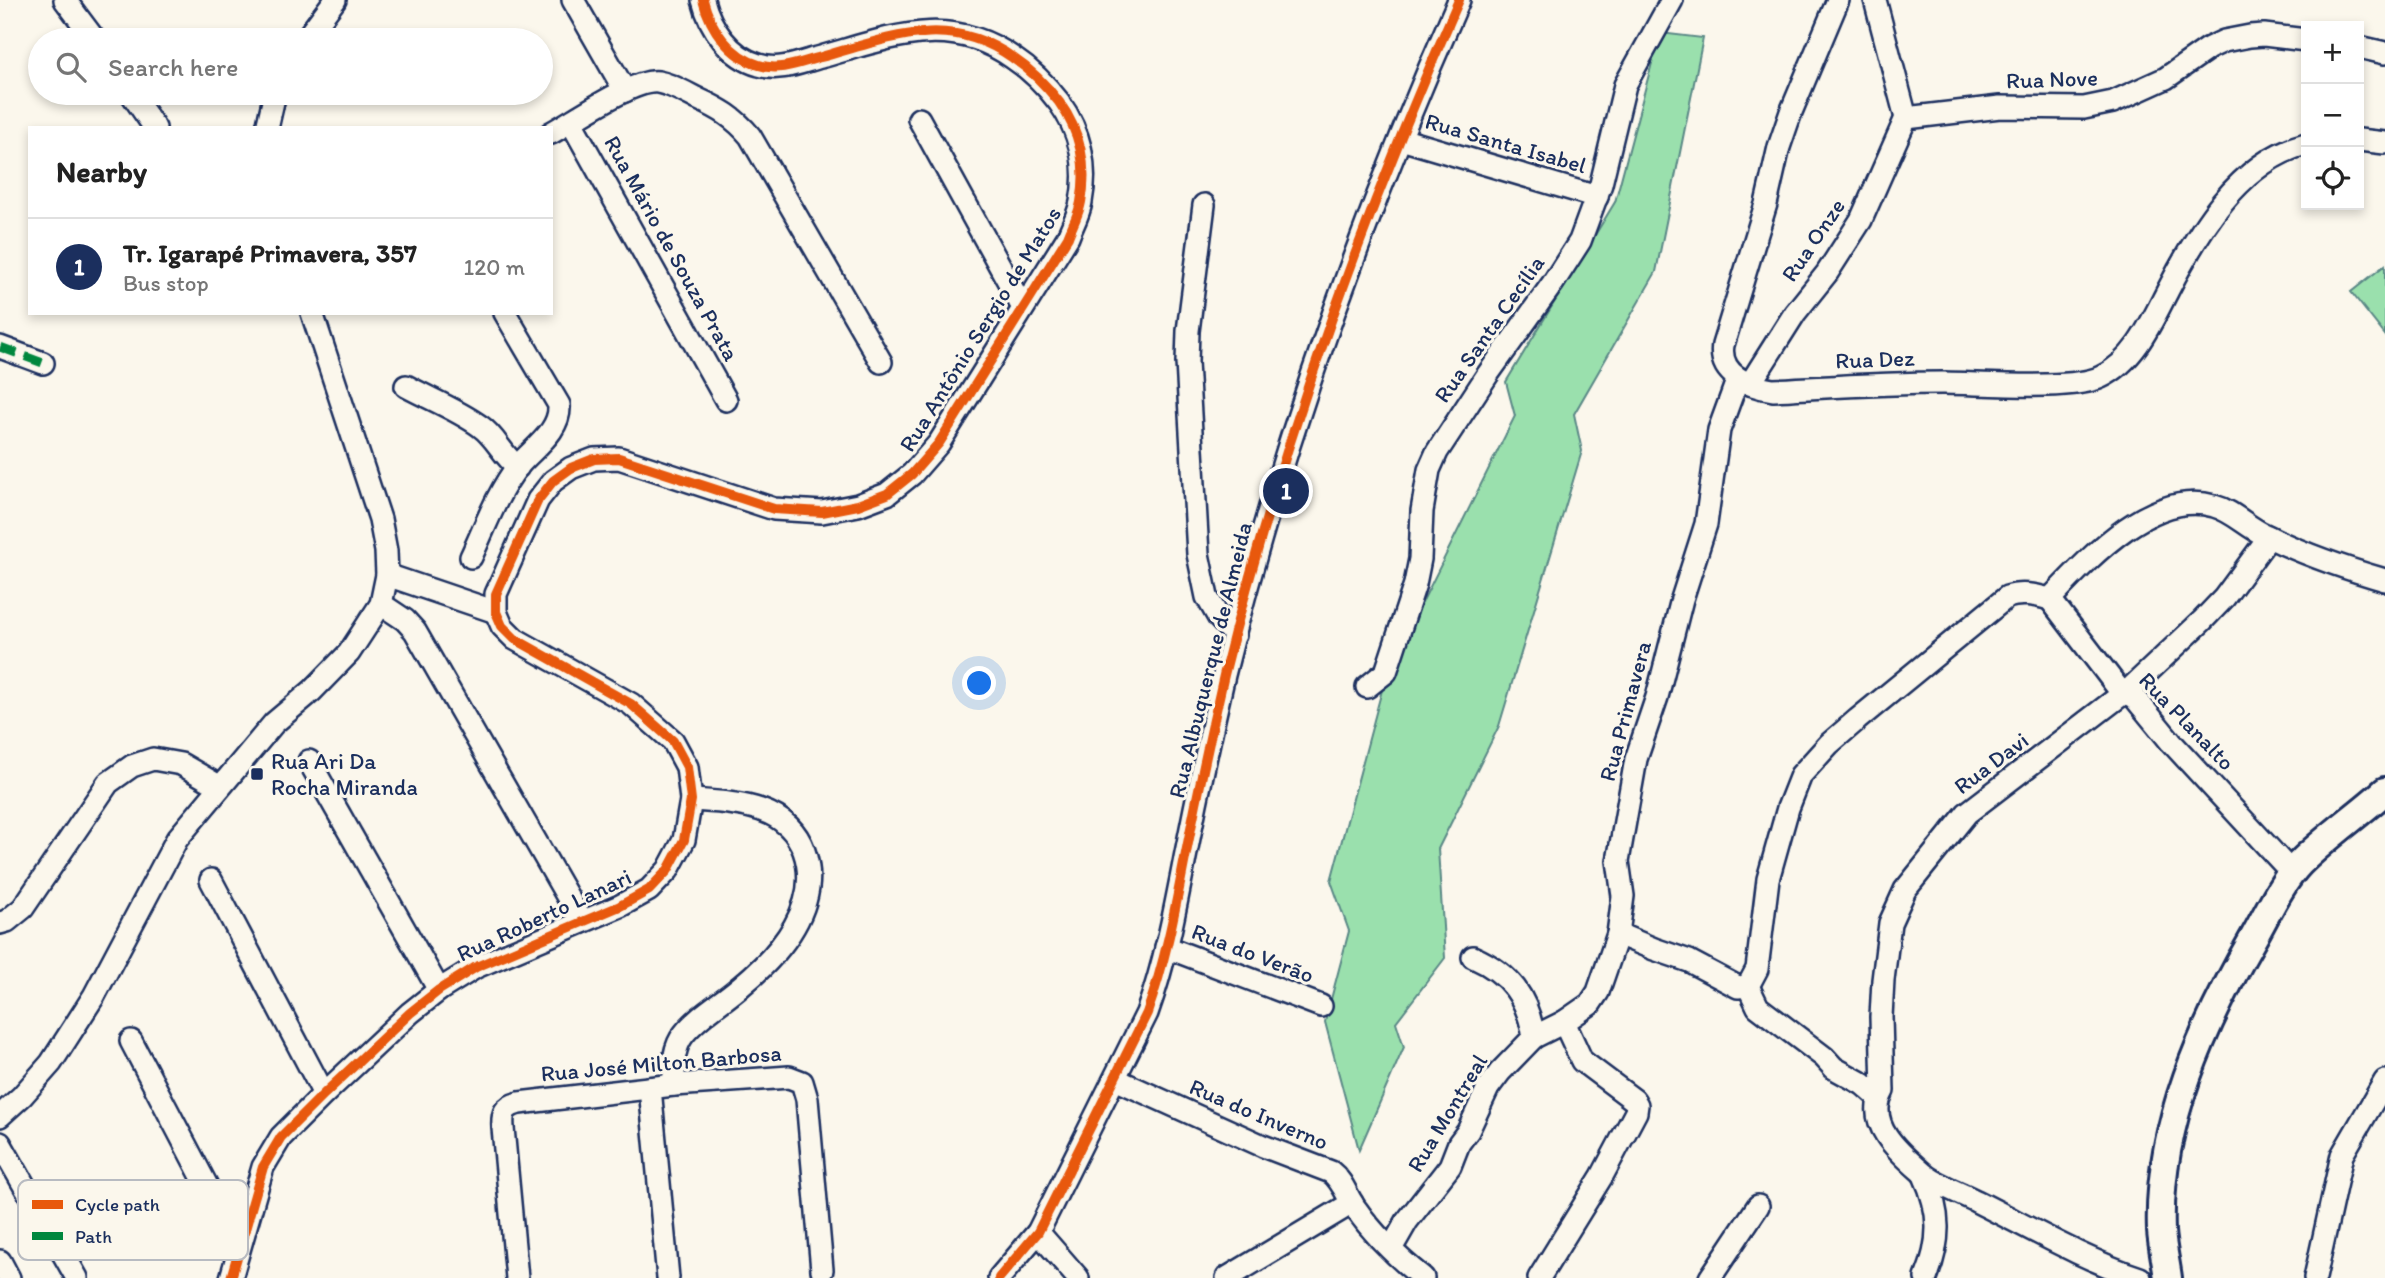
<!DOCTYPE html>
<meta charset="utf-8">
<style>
:root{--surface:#fff;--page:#f2f2f2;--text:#222;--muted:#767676;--line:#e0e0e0;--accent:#1b2f5e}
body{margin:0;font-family:Itim,sans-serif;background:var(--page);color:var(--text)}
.controls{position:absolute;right:21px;top:21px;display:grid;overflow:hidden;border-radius:0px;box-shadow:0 4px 10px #0003}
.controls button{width:63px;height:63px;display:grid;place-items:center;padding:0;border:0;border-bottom:2px solid var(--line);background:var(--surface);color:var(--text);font:35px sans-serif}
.you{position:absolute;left:980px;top:684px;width:24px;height:24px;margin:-18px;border:5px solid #fff;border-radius:50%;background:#1a73e8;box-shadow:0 0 0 10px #1a73e833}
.badge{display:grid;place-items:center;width:46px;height:46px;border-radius:50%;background:var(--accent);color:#fff;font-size:23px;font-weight:700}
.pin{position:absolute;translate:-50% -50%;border:4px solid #fff;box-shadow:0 2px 7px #0006}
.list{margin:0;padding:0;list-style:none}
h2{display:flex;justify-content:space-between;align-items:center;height:91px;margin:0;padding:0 28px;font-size:30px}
h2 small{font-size:23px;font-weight:400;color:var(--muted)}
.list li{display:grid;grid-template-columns:46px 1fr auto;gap:21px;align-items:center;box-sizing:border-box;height:98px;padding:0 28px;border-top:2px solid var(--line)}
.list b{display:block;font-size:26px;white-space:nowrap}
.list p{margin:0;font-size:23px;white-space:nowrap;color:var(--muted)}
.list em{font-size:23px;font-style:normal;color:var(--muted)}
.icon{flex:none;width:38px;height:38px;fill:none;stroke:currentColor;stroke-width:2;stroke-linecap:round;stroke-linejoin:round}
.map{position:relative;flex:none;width:2385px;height:1278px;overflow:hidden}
.search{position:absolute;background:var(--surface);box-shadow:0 4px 10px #0003;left:28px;top:28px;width:525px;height:77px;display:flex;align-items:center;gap:18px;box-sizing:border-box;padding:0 24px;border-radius:38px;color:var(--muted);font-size:26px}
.panel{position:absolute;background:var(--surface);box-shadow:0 4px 10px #0003;left:28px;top:126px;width:525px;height:189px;border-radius:0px}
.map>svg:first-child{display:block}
.green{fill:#9ae0ad;stroke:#5a8886;stroke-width:2}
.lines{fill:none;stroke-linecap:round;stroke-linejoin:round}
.minor-casing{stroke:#1b2f5e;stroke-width:26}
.tertiary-casing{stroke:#1b2f5e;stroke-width:32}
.minor{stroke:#fbf7ec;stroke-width:21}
.tertiary{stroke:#fbf7ec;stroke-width:26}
.quiet{stroke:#00873e;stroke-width:9;stroke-dasharray:18 9;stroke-linecap:butt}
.cycleway-casing{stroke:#fbf7ec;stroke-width:15}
.cycleway{stroke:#e8590c;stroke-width:10}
.poi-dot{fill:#1b2f5e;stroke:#fbf7ec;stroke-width:2.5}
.labels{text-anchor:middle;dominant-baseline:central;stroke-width:6;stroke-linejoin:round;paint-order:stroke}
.street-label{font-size:23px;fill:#1b2f5e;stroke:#fbf7ec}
.poi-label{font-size:23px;fill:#1b2f5e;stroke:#fbf7ec;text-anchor:start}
.key{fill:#fbf7ec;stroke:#b8bbc1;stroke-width:2}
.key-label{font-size:19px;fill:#1b2f5e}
</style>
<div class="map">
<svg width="2385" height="1278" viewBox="0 0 2385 1278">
<rect width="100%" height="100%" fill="#fbf7ec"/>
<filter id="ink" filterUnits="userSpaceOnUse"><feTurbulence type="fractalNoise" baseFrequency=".0143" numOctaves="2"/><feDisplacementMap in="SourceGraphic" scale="14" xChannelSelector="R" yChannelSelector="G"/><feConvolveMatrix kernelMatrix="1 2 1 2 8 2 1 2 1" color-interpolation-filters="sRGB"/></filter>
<g filter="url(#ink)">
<!-- green -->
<g class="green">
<polygon points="1660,33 1703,38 1656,272 1574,414 1582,451 1499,726 1438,849 1445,958 1396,1022 1404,1047 1359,1150 1325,1022 1349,931 1331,881 1386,675 1515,416 1506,382 1615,202"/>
<polygon points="2385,265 2385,335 2351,292"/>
</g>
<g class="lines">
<defs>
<g id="minor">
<polyline points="65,0 95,40"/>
<polyline points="573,0 625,91"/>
<path d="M1838,0l-47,112 -12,35 -13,57 -43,141c-5,30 26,41 50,45 57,-3 113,-7 170,-7 37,0 128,8 158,-6 34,-16 51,-56 67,-87 29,-57 71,-129 138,-146"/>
<polyline points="1875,0 1906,118 2000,107 2084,108 2113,102 2166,78 2209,48 2224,41 2250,36 2264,35 2306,40"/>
<polyline points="305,40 335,0"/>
<polyline points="2359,47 2385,53"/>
<polyline points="131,93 155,128"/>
<polyline points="919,119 1023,308"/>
<polyline points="571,122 726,400"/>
<polyline points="267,128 275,93"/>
<path d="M551,133c24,-13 82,-54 107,-51 13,2 28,11 40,17 22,10 37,19 52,37l131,226"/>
<polyline points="1401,139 1597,197"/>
<polyline points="2359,140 2385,143"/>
<polyline points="1204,205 1188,331 1187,362 1198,554 1207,597 1219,618 1235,635"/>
<polyline points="0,347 43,363"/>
<polyline points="1750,384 1795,313 1827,273 1861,220 1906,118"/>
<path d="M406,386c24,13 52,24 74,40 16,11 22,29 38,41"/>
<path d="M471,557c14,-30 26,-64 47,-91 15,-18 43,-35 41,-61l-54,-92"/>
<polyline points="387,575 496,612"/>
<path d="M2050,599c38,-40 103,-111 164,-93 19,5 33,21 51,29 38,19 79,33 120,45"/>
<polyline points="2050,599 2118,688 2135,698 2171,742 2292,873"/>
<polyline points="381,604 405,620 415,631 582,922"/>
<polyline points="1367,687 1386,672 1415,584 1420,559 1422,511 1429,470 1437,452 1488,374 1553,283 1580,241 1601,184 1625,85 1672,0"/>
<polyline points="309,761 439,990"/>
<polyline points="211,880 324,1094"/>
<polyline points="0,923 7,921 23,908 108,783 132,766 153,759 181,764 219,786"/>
<polyline points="1618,934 1654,949 1689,961 1738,987 1748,986 1758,1007 1824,1057 1834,1068 1863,1084 1879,1098"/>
<polyline points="1166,947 1321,1006"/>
<path d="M1473,957c38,17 54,40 61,80"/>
<path d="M1748,986l9,-17 11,-90 20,-71 13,-33 28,-31 29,-25 149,-122c14,-5 28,-2 43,2"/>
<polyline points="131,1041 239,1247"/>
<path d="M1115,1079l148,67 68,26c12,9 16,25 25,37 18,26 42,49 67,69"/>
<path d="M674,1085c0,-18 -2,-36 10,-51 15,-19 39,-32 57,-48 39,-32 82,-82 63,-135 -17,-48 -71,-48 -113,-51"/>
<polyline points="650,1088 668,1278"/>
<polyline points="0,1116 22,1096 51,1063 94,996 177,839 274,723 312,691 349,653 381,604 387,575 386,551 380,519 312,313"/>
<polyline points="0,1143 77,1278"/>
<path d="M1924,1175c17,37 17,66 2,103"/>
<polyline points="1038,1232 1078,1278"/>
<polyline points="1391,1249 1407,1221 1450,1166 1459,1143 1468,1131 1488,1088 1500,1072 1534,1037 1564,1022"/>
<polyline points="0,1261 9,1278"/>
<path d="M231,1278l32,-111 18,-30 43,-43 86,-81 29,-23 37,-23 144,-61 29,-16 19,-20 16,-30 7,-40 -4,-33 -14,-26 -42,-37 -116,-65 -13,-13 -6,-14v-18l42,-94 15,-19 18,-13 23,-9 25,-1 155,51 48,3 36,-7 29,-11 25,-20 27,-31 129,-206c4,-11 11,-23 13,-35 7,-36 -1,-71 -22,-100 -13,-17 -28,-32 -46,-44 -64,-46 -124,-20 -192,-1 -20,5 -41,15 -62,8 -29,-8 -49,-37 -56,-65"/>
<path d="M517,1278l-14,-150c-1,-15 1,-21 16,-25l155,-18 115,-8 13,5 5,17 15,171"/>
<path d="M999,1278l39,-46 109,-219c18,-50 28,-103 38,-155 12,-61 25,-122 39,-183 57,-231 139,-458 235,-675"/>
<polyline points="1227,1278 1352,1203"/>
<polyline points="1539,1278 1602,1176 1636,1112 1637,1105 1634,1100 1582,1061 1564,1022 1590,1004 1598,992 1618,934 1623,896 1618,861 1636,759 1657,697 1682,599 1706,524 1719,430 1738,378"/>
<polyline points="1710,1278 1758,1206"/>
<path d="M2140,1278c-57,-19 -110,-50 -164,-77 -15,-8 -41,-17 -52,-27 -23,-20 -60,-50 -41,-83l-2,-74 2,-37 7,-57 15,-33 62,-77 166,-127 69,-65 22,-23 45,-61"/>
<polyline points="2315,1278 2342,1155 2385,1081"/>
</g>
<path id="tertiary" d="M2168,1278c-2,-16 -6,-32 -7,-47 -4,-106 42,-206 94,-296 13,-23 26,-52 45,-72 26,-26 57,-47 85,-72"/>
</defs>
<!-- minor casing -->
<use href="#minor" class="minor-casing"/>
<!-- tertiary casing -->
<use href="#tertiary" class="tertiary-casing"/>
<!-- minor -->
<use href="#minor" class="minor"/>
<!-- tertiary -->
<use href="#tertiary" class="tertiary"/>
<!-- quiet -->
<polyline class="quiet" points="0,347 43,363"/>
<defs>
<g id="cycleway">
<path d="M231,1278l32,-111 18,-30 43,-43 86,-81 29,-23 37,-23 144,-61 29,-16 19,-20 16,-30 7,-40 -4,-33 -14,-26 -42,-37 -116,-65 -13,-13 -6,-14v-18l42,-94 15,-19 18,-13 23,-9 25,-1 155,51 48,3 36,-7 29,-11 25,-20 27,-31 129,-206c4,-11 11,-23 13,-35 7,-36 -1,-71 -22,-100 -13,-17 -28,-32 -46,-44 -64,-46 -124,-20 -192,-1 -20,5 -41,15 -62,8 -29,-8 -49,-37 -56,-65"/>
<path d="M999,1278l39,-46 109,-219c18,-50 28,-103 38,-155 12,-61 25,-122 39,-183 57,-231 139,-458 235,-675"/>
</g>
</defs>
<!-- cycleway casing -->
<use href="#cycleway" class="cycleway-casing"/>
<!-- cycleway -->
<use href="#cycleway" class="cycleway"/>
</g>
</g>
<!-- markers -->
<rect class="poi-dot" x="250" y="767" width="14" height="14" rx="3.5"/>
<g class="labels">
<!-- street labels -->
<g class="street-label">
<text transform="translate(2052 79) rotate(-2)">Rua Nove</text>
<text transform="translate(1506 143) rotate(16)">Rua Santa Isabel</text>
<text transform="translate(1813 240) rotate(-56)">Rua Onze</text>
<text transform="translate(672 248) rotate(61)">Rua Mário de Souza Prata</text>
<text transform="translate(980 329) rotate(-58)">Rua Antônio Sergio de Matos</text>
<text transform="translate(1489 329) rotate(-55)">Rua Santa Cecília</text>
<text transform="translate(1875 359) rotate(-2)">Rua Dez</text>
<text transform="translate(1210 660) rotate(-76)">Rua Albuquerque de Almeida</text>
<text transform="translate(1625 711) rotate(-75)">Rua Primavera</text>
<text transform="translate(2187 721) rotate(46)">Rua Planalto</text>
<text transform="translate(1991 763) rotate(-37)">Rua Davi</text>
<text transform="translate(544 915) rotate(-25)">Rua Roberto Lanari</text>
<text transform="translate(1253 953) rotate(21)">Rua do Verão</text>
<text transform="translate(661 1063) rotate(-5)">Rua José Milton Barbosa</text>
<text transform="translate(1447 1113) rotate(-59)">Rua Montreal</text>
<text transform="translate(1259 1114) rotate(23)">Rua do Inverno</text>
</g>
<!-- poi labels -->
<g class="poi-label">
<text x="271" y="761">Rua Ari Da<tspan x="271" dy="26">Rocha Miranda</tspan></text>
</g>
</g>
<!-- legend -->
<rect x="18" y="1180" width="230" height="80" rx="10" class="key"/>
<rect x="32" y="1200" width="31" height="9" fill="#e8590c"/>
<rect x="32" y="1232" width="31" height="8" fill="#00873e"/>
<g class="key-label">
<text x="75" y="1211">Cycle path</text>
<text x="75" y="1243">Path</text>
</g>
</svg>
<div class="controls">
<button>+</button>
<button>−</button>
<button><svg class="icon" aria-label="locate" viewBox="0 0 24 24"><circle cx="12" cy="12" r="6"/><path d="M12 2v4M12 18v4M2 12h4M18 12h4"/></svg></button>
</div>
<div class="you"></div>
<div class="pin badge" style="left:1286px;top:491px">1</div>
<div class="search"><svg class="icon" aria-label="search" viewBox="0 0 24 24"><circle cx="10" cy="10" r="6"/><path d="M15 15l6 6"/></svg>Search here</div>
<section class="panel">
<h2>Nearby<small></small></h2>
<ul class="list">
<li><span class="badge">1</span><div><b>Tr. Igarapé Primavera, 357</b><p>Bus stop</p></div><em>120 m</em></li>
</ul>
</section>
</div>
